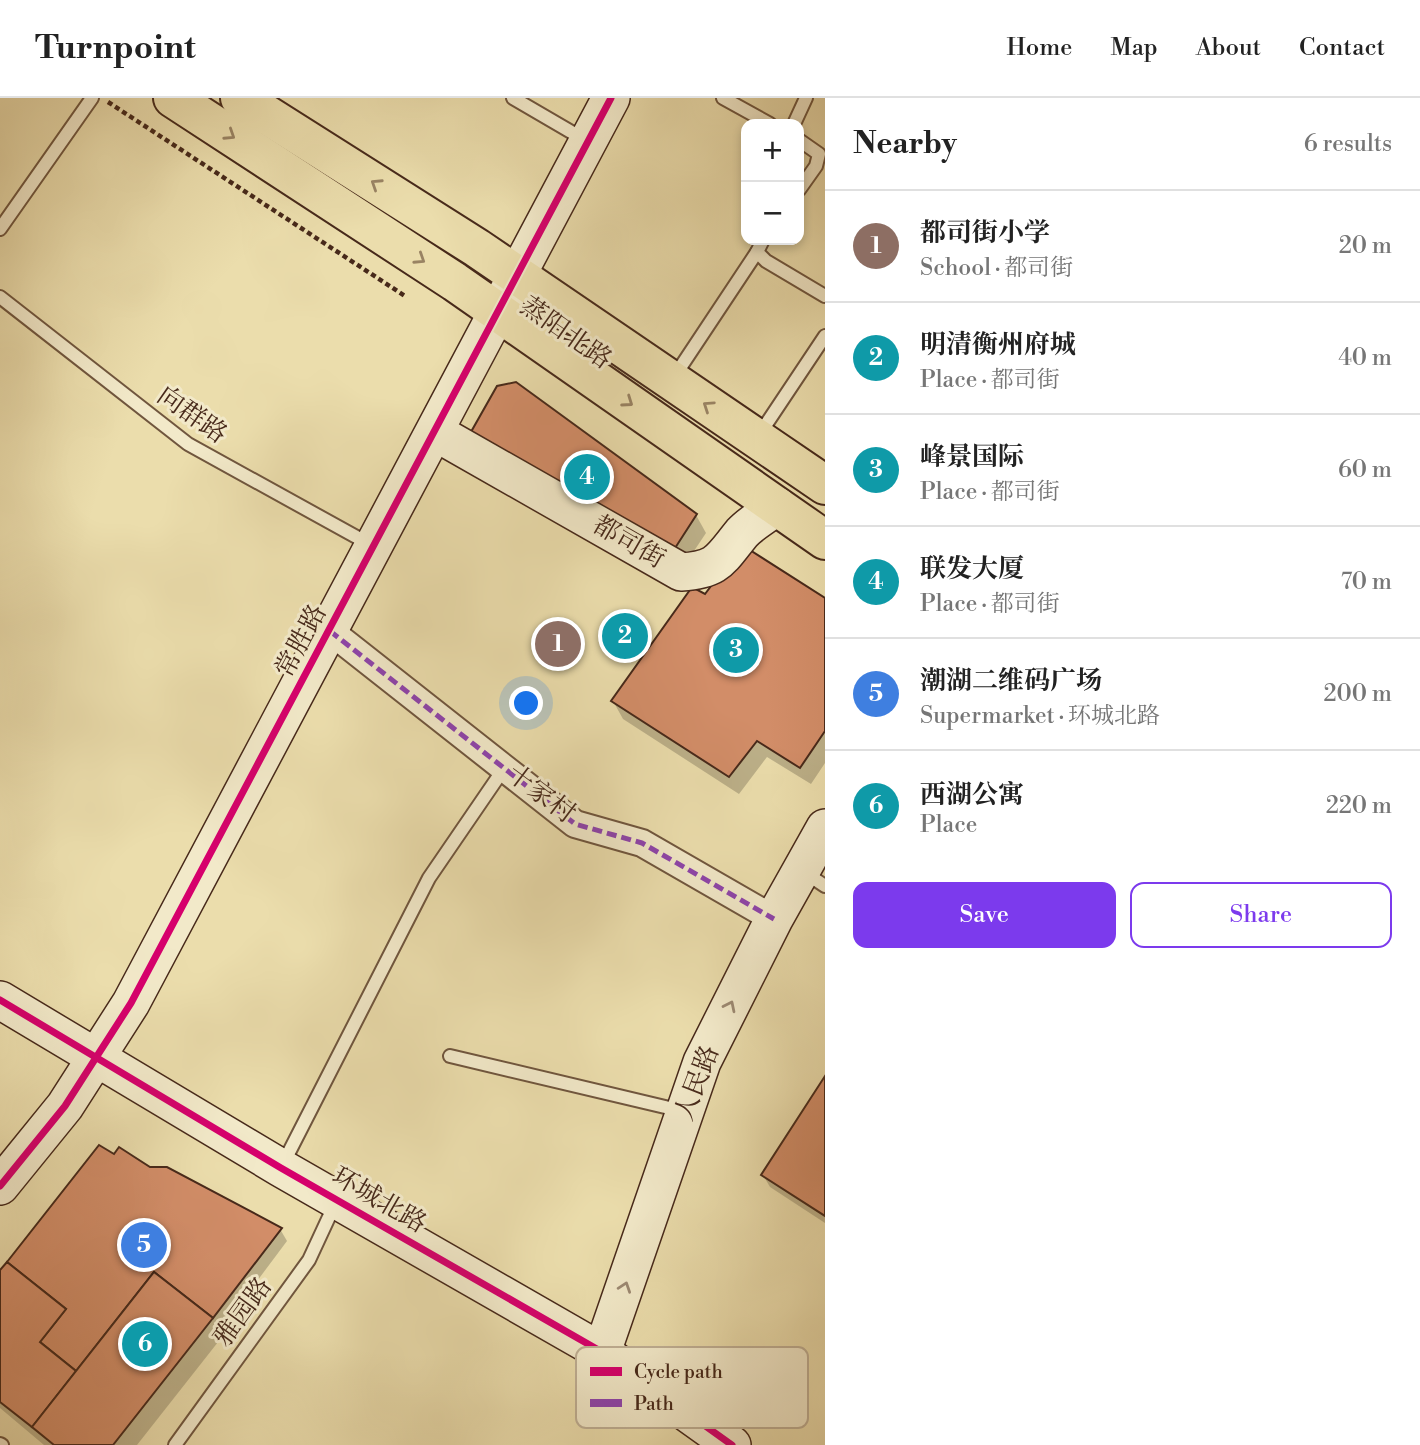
<!DOCTYPE html>
<meta charset="utf-8">
<style>
:root{--surface:#fff;--page:#f2f2f2;--text:#222;--muted:#767676;--line:#e0e0e0;--accent:#7c3aed}
body{margin:0;font-family:"Libre Bodoni","Noto Serif SC",serif;background:var(--page);color:var(--text)}
.controls{position:absolute;right:21px;top:21px;display:grid;overflow:hidden;border-radius:14px;box-shadow:0 4px 10px #0003}
.controls button{width:63px;height:63px;display:grid;place-items:center;padding:0;border:0;border-bottom:2px solid var(--line);background:var(--surface);color:var(--text);font:35px sans-serif}
.you{position:absolute;left:527px;top:606px;width:24px;height:24px;margin:-18px;border:5px solid #fff;border-radius:50%;background:#1a73e8;box-shadow:0 0 0 10px #1a73e833}
.badge{display:grid;place-items:center;width:46px;height:46px;border-radius:50%;background:var(--accent);color:#fff;font-size:23px;font-weight:700}
.pin{position:absolute;translate:-50% -50%;border:4px solid #fff;box-shadow:0 2px 7px #0006}
.list{margin:0;padding:0;list-style:none}
h2{display:flex;justify-content:space-between;align-items:center;height:91px;margin:0;padding:0 28px;font-size:30px}
h2 small{font-size:23px;font-weight:400;color:var(--muted)}
.list li{display:grid;grid-template-columns:46px 1fr auto;gap:21px;align-items:center;box-sizing:border-box;height:112px;padding:0 28px;border-top:2px solid var(--line)}
.list b{display:block;font-size:26px;white-space:nowrap}
.list p{margin:0;font-size:23px;white-space:nowrap;color:var(--muted)}
.list em{font-size:23px;font-style:normal;color:var(--muted)}
.actions{display:flex;gap:14px;padding:21px 28px}
.actions a{flex:1;padding:16px 0;border:2px solid var(--accent);border-radius:14px;text-align:center;font-size:24px;color:var(--accent)}
.actions .main{background:var(--accent);color:#fff}
.map{position:relative;flex:none;width:825px;height:1347px;overflow:hidden}
header{display:flex;align-items:center;gap:42px;box-sizing:border-box;height:98px;padding:0 35px;background:var(--surface);border-bottom:2px solid var(--line)}
header strong{font-size:33px}
nav{display:flex;gap:38px;margin-inline-start:auto;font-size:24px}
main{display:flex}
aside{flex:1;background:var(--surface)}
.map>svg:first-child{display:block}
.shadow{fill:#0003}
.building{fill:#d28d68;stroke:#47291a;stroke-width:2}
.lines{fill:none;stroke-linecap:round;stroke-linejoin:round}
.lane-casing{stroke:#70563e;stroke-width:16}
.street-casing{stroke:#70563e;stroke-width:30}
.secondary-casing{stroke:#47291a;stroke-width:40}
.primary-casing{stroke:#47291a;stroke-width:42}
.path{stroke:#47291a;stroke-width:4.5;stroke-dasharray:5 3.5;stroke-linecap:butt}
.lane{stroke:#f2e9c9;stroke-width:12}
.street{stroke:#f2e9c9;stroke-width:26}
.secondary{stroke:#f2e9c9;stroke-width:37}
.primary{stroke:#ebddac;stroke-width:38}
.quiet{stroke:#8e44ad;stroke-width:5;stroke-dasharray:10 5;stroke-linecap:butt}
.cycleway-casing{stroke:#f2e9c9;stroke-width:11}
.cycleway{stroke:#d6006c;stroke-width:7}
.oneway{stroke:#998363}
.oneway2{stroke:#9c8972}
.labels{text-anchor:middle;dominant-baseline:central;stroke-width:6;stroke-linejoin:round;paint-order:stroke}
.street-label{font-size:26px;fill:#47291a;stroke:#f2e9c9}
.key{fill:#f2e9c9;stroke:#bfaf94;stroke-width:2}
.key-label{font-size:19px;fill:#47291a}
</style>
<header>
<strong>Turnpoint</strong>
<nav><a>Home</a><a>Map</a><a>About</a><a>Contact</a></nav>
</header>
<main>
<div class="map">
<svg width="825" height="1347" viewBox="0 0 825 1347">
<rect width="100%" height="100%" fill="#ebddac"/>
<filter id="stains"><feTurbulence type="fractalNoise" baseFrequency=".00286" numOctaves="4"/><feColorMatrix values="0 0 0 0 .2 0 0 0 0 .09 0 0 0 0 .02 0 0 0 .5 -.17"/></filter>
<radialGradient id="worn" r=".72"><stop offset=".6" stop-color="#630" stop-opacity="0"/><stop offset="1" stop-color="#630" stop-opacity=".3"/></radialGradient>
<!-- shadow -->
<g class="shadow">
<polygon points="469,341 696,417 706,435 678,477"/>
<polygon points="706,498 825,502 825,665 811,686 767,659 739,696 623,621 613,603"/>
<polygon points="825,981 825,1125 770,1089 763,1077"/>
<polygon points="115,1058 280,1131 287,1143 219,1234 222,1239 137,1347 44,1347 0,1310 0,1175"/>
</g>
<!-- building -->
<g class="building">
<polygon points="516,284 697,416 668,461 467,341 497,288"/>
<polygon points="742,447 825,500 825,633 800,670 757,643 729,679 611,603 692,489 705,496"/>
<polygon points="825,978 825,1118 761,1077"/>
<polygon points="99,1047 114,1056 119,1049 150,1069 167,1069 282,1130 213,1220 154,1174 76,1273 40,1244 66,1211 7,1164"/>
<polygon points="7,1164 66,1211 40,1244 76,1273 32,1329 0,1304 0,1172"/>
<polygon points="154,1174 213,1220 113,1347 54,1347 32,1329"/>
</g>
<g class="lines">
<defs>
<g id="lane">
<polyline points="513,0 585,42"/>
<polyline points="723,0 770,26"/>
<polyline points="794,26 806,0"/>
<polyline points="799,42 819,56 816,68 799,92"/>
<polyline points="0,131 92,0"/>
<polyline points="763,142 757,154 766,163 825,198"/>
<polyline points="0,199 188,346 371,447"/>
<polyline points="674,279 757,154"/>
<polyline points="759,337 825,238"/>
<polyline points="804,774 825,788"/>
<polyline points="450,958 682,1013"/>
<polyline points="283,1066 429,780 505,669"/>
<polyline points="0,1346 2,1347"/>
<polyline points="175,1347 309,1162 335,1106"/>
</g>
<polyline id="street" points="330,533 575,726 642,745 774,821"/>
<g id="secondary">
<path d="M435,334l246,140c37,-2 39,-12 61,-39 9,-10 24,-18 35,-27"/>
<polyline points="0,902 281,1070 602,1254 732,1347"/>
<polyline points="0,1088 65,1008 131,905 611,0"/>
<polyline points="602,1254 702,964 774,821 825,730"/>
</g>
<g id="primary">
<polyline points="173,0 455,184 825,442"/>
<polyline points="240,0 477,150 825,387"/>
</g>
</defs>
<!-- lane casing -->
<use href="#lane" class="lane-casing"/>
<!-- street casing -->
<use href="#street" class="street-casing"/>
<!-- secondary casing -->
<use href="#secondary" class="secondary-casing"/>
<!-- primary casing -->
<use href="#primary" class="primary-casing"/>
<!-- path -->
<polyline class="path" points="108,4 405,198"/>
<!-- lane -->
<use href="#lane" class="lane"/>
<!-- street -->
<use href="#street" class="street"/>
<!-- secondary -->
<use href="#secondary" class="secondary"/>
<!-- primary -->
<use href="#primary" class="primary"/>
<!-- quiet -->
<polyline class="quiet" points="330,533 575,726 642,745 774,821"/>
<defs>
<g id="cycleway">
<polyline points="0,902 281,1070 602,1254 732,1347"/>
<polyline points="0,1088 65,1008 131,905 611,0"/>
</g>
</defs>
<!-- cycleway casing -->
<use href="#cycleway" class="cycleway-casing"/>
<!-- cycleway -->
<use href="#cycleway" class="cycleway"/>
</g>
<!-- one-way arrows -->
<defs><path id="oneway-chevron" d="M-2-3.5L2.5 0L-2 3.5" fill="none" stroke-width="1.6" stroke-linecap="round" stroke-linejoin="round" transform="scale(1.75)"/></defs>
<g class="oneway">
<use href="#oneway-chevron" transform="translate(230 37) rotate(33)"/>
<use href="#oneway-chevron" transform="translate(376 86) rotate(-147)"/>
<use href="#oneway-chevron" transform="translate(420 161) rotate(33)"/>
<use href="#oneway-chevron" transform="translate(628 304) rotate(35)"/>
<use href="#oneway-chevron" transform="translate(708 308) rotate(-146)"/>
</g>
<g class="oneway2">
<use href="#oneway-chevron" transform="translate(730 908) rotate(-64)"/>
<use href="#oneway-chevron" transform="translate(625 1189) rotate(-71)"/>
</g>
<g class="labels">
<!-- street labels -->
<g class="street-label">
<text transform="translate(566 235) rotate(35)">蒸阳北路</text>
<text transform="translate(192 317) rotate(35)">向群路</text>
<text transform="translate(629 444) rotate(30)">都司街</text>
<text transform="translate(301 543) rotate(-62)">常胜路</text>
<text transform="translate(541 696) rotate(37)">十家村</text>
<text transform="translate(697 985) rotate(-69)">人民路</text>
<text transform="translate(379 1102) rotate(30)">环城北路</text>
<text transform="translate(243 1214) rotate(-54)">雅园路</text>
</g>
</g>
<!-- legend -->
<rect x="576" y="1249" width="232" height="81" rx="10" class="key"/>
<rect x="590" y="1269" width="32" height="9" fill="#d6006c"/>
<rect x="590" y="1301" width="32" height="8" fill="#8e44ad"/>
<g class="key-label">
<text x="634" y="1280">Cycle path</text>
<text x="634" y="1312">Path</text>
</g>
<rect width="100%" height="100%" filter="url(#stains)"/>
<rect width="100%" height="100%" fill="url(#worn)"/>
</svg>
<div class="controls">
<button>+</button>
<button>−</button>
</div>
<div class="you"></div>
<div class="pin badge" style="left:558px;top:546px;background:#8d6e63">1</div>
<div class="pin badge" style="left:625px;top:538px;background:#0f9aa8">2</div>
<div class="pin badge" style="left:736px;top:552px;background:#0f9aa8">3</div>
<div class="pin badge" style="left:587px;top:379px;background:#0f9aa8">4</div>
<div class="pin badge" style="left:144px;top:1147px;background:#3f7fe0">5</div>
<div class="pin badge" style="left:145px;top:1246px;background:#0f9aa8">6</div>
</div>
<aside>
<h2>Nearby<small>6 results</small></h2>
<ul class="list">
<li><span class="badge" style="background:#8d6e63">1</span><div><b>都司街小学</b><p>School · 都司街</p></div><em>20 m</em></li>
<li><span class="badge" style="background:#0f9aa8">2</span><div><b>明清衡州府城</b><p>Place · 都司街</p></div><em>40 m</em></li>
<li><span class="badge" style="background:#0f9aa8">3</span><div><b>峰景国际</b><p>Place · 都司街</p></div><em>60 m</em></li>
<li><span class="badge" style="background:#0f9aa8">4</span><div><b>联发大厦</b><p>Place · 都司街</p></div><em>70 m</em></li>
<li><span class="badge" style="background:#3f7fe0">5</span><div><b>潮湖二维码广场</b><p>Supermarket · 环城北路</p></div><em>200 m</em></li>
<li><span class="badge" style="background:#0f9aa8">6</span><div><b>西湖公寓</b><p>Place</p></div><em>220 m</em></li>
</ul>
<div class="actions"><a class="main">Save</a><a>Share</a></div>
</aside>
</main>
